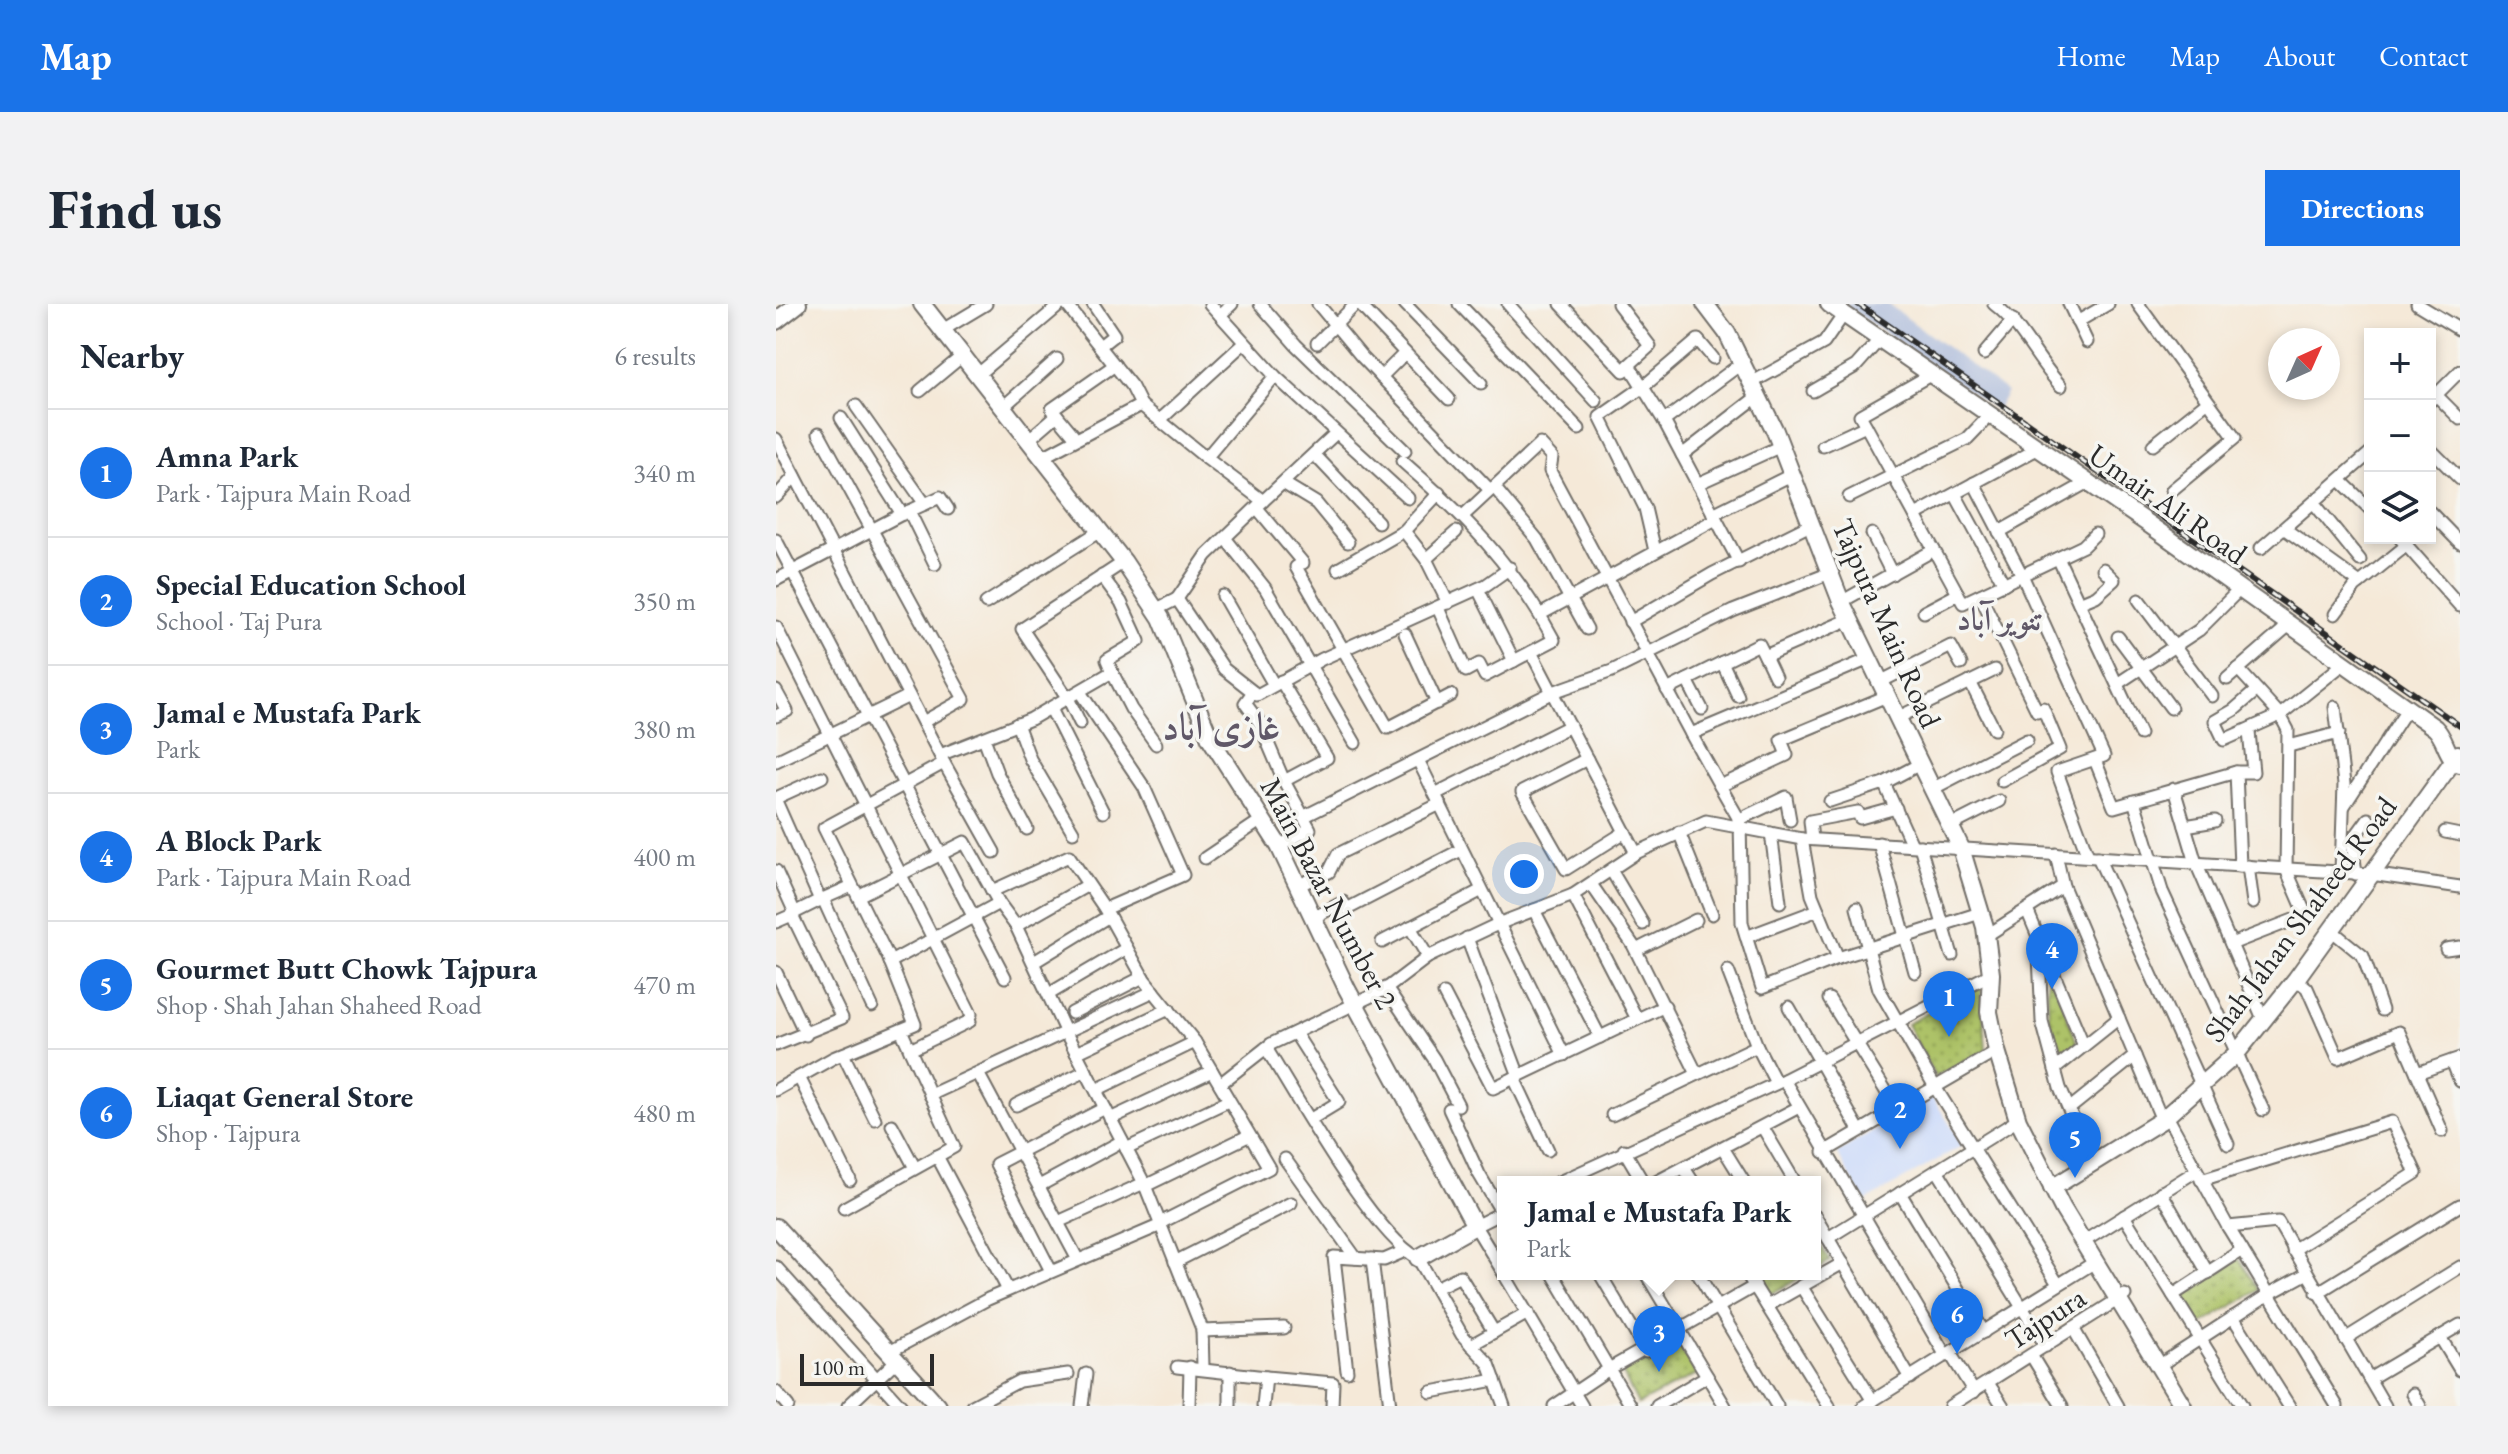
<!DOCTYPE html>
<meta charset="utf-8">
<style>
:root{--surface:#fff;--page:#f2f2f3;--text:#1f2937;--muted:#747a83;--line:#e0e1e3;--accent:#1a73e8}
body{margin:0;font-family:"EB Garamond",Amiri,serif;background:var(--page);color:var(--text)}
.controls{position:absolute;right:24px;top:24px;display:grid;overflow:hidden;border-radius:0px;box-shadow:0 4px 12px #0003}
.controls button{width:72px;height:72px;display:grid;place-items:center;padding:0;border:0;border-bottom:2px solid var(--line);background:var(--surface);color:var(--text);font:40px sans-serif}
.compass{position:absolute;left:1492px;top:24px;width:72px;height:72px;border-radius:50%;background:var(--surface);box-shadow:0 4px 12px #0003;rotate:45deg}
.scale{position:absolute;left:24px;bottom:20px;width:134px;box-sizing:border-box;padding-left:8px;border:4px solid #2b2b2b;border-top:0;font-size:22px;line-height:28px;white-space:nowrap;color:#2b2b2b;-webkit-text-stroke:6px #f6f6f2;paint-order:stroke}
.you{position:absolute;left:748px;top:570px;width:28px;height:28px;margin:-20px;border:6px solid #fff;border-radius:50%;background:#1a73e8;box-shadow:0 0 0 12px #1a73e833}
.badge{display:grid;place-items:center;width:52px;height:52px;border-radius:50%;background:var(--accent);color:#fff;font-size:26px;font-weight:700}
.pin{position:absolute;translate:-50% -66px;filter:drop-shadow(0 2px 4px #0008)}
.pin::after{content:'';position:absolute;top:42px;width:28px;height:24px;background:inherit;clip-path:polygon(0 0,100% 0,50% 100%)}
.popup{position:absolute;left:721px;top:872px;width:324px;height:104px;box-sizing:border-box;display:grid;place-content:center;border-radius:0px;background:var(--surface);filter:drop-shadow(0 2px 6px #0005);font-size:26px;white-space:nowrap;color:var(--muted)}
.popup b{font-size:30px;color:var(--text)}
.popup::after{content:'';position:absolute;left:50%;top:100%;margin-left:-16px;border:16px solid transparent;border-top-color:var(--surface)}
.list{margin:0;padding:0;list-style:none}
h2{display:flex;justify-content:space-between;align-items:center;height:104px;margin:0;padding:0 32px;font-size:34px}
h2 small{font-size:26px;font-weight:400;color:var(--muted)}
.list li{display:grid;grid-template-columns:52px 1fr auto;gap:24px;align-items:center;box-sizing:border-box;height:128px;padding:0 32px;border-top:2px solid var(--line)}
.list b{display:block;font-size:30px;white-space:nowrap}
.list p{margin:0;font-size:26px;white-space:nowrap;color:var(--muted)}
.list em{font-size:26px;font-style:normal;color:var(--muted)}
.icon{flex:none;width:44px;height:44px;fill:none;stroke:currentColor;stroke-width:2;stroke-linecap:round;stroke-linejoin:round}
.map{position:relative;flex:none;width:1684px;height:1102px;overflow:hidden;border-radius:0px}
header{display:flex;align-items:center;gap:48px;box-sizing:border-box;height:112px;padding:0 40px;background:var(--accent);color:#fff}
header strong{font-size:38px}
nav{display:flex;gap:44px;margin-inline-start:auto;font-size:28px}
.intro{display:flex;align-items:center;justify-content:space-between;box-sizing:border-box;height:192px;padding:0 48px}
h1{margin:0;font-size:56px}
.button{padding:20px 36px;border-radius:0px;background:var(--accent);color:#fff;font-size:28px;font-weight:700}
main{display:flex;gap:48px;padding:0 48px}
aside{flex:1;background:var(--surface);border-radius:0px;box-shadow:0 4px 12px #0003}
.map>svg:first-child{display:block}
.built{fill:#cddbfa}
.industrial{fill:#b9c5de}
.park{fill:url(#park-dots);stroke:#6c7649;stroke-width:2}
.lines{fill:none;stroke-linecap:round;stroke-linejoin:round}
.street-casing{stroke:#726e68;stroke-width:15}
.secondary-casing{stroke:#726e68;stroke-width:20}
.street{stroke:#fff;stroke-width:11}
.secondary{stroke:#fff;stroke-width:16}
.rail-casing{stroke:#2b2b2b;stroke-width:6}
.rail{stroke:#f6f6f2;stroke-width:3;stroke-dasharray:9;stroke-linecap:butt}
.labels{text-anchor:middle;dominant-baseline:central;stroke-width:7;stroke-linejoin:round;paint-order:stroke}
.street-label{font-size:30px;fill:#2b2b2b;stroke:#f6f6f2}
.neighbourhood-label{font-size:32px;font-weight:bold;fill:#605868;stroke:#f6f6f2}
.district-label{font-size:38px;font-weight:bold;fill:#605868;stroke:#f6f6f2}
</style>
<header>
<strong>Map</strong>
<nav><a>Home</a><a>Map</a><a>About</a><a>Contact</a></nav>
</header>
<div class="intro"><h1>Find us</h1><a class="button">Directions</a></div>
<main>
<aside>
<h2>Nearby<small>6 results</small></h2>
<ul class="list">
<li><span class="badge">1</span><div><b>Amna Park</b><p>Park · Tajpura Main Road</p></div><em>340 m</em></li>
<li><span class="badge">2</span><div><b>Special Education School</b><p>School · Taj Pura</p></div><em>350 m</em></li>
<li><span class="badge">3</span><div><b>Jamal e Mustafa Park</b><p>Park</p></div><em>380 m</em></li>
<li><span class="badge">4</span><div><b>A Block Park</b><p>Park · Tajpura Main Road</p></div><em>400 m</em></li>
<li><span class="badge">5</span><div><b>Gourmet Butt Chowk Tajpura</b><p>Shop · Shah Jahan Shaheed Road</p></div><em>470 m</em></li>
<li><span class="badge">6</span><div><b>Liaqat General Store</b><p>Shop · Tajpura</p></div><em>480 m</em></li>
</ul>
</aside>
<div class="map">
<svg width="1684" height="1102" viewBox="0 0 1684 1102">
<defs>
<pattern id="park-dots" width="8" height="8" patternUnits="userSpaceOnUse" patternTransform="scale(2)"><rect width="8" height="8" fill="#adc267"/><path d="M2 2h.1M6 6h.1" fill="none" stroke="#8d9e55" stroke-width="1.8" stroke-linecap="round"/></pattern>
</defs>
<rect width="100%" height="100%" fill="#f6f6f2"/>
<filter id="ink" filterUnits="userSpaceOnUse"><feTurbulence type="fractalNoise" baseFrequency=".0125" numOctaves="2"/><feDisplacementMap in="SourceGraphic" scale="16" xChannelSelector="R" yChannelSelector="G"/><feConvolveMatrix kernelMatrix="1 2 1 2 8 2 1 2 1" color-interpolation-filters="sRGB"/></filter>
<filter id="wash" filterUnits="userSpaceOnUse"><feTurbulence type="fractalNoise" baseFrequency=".006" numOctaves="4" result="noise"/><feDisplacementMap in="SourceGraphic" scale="32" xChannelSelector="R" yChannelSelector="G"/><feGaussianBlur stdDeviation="1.8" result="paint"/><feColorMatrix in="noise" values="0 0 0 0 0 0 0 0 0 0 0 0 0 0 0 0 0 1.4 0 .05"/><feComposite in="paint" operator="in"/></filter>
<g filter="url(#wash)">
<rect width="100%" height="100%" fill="#f5e9d8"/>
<!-- built -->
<polygon class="built" points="1155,791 1187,841 1088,898 1061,849"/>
<!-- industrial -->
<polygon class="industrial" points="1067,0 1112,0 1231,88 1220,106"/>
<!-- park -->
<g class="park">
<polygon points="1270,656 1301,739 1284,753 1273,714"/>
<polygon points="1205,681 1210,746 1159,773 1131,720"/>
<polygon points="1039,931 1054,957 1039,966"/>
<polygon points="1463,955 1483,986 1424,1021 1408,992"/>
<polygon points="981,970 1031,970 993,991"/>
<polygon points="900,1037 921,1070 862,1100 845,1066"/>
</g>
</g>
<g filter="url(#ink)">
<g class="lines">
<defs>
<g id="street">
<polyline points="317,0 338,31 324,42"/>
<polyline points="434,0 444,11 456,0"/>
<polyline points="484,0 520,41 629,147"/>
<polyline points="542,0 585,52 714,186"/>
<polyline points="583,0 673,95"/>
<polyline points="629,0 705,79"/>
<polyline points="683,0 803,125"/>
<polyline points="732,0 820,97"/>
<polyline points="785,0 848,67 853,61 888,117 963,258"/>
<polyline points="842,0 874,42 853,61"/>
<path d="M1218,0c28,21 42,56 67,82"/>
<polyline points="1293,0 1311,38"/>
<polyline points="1362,0 1459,134 1396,186"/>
<polyline points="1641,0 1684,26"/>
<polyline points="444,11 499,72 632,194"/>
<polyline points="1301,18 1332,0"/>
<polyline points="165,27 210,0"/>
<polyline points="541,39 580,0"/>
<polyline points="1208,50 1237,16"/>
<polyline points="1156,70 1084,111 1187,299 1307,242 1319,230"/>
<polyline points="200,72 285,0"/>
<polyline points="605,73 629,49"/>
<polyline points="975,79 1048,39 1068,10"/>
<polyline points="144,87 185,53"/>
<polyline points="1037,87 1080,62 1104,35"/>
<polyline points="1660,91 1684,115"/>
<polyline points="1654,97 1684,67"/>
<polyline points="365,101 430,154 499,72"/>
<polyline points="80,102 149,200"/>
<polyline points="226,104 281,55"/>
<polyline points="384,116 468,39"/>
<polyline points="888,117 966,59"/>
<polyline points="43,129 188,395 147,418"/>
<polyline points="300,134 276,105 339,61"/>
<polyline points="0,135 168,459 48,524 113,655 139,720 57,754 0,786"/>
<polyline points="251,137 281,111"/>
<polyline points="1377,141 1431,98"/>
<polyline points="1047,142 1090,122"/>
<polyline points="1654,145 1684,175"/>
<polyline points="538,150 602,218"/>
<polyline points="906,151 982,92"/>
<polyline points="265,154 365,101 356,83 290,0"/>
<path d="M626,157c64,56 111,103 152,179l-69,36 -6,-12 -13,7 -28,-63"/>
<polyline points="1564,176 1594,205"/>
<polyline points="507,179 540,199 572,238"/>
<polyline points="1198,179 1246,271 1328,452 1281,468 1312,552"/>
<polyline points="921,180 1005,142"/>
<polyline points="718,183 761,235 811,325"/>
<polyline points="1179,190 1228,280"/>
<polyline points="0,193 19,172"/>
<polyline points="1073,193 1191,135 1213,112"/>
<polyline points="487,197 560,129"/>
<polyline points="1538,199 1584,256"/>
<polyline points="481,204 527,259"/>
<polyline points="133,207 159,260"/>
<polyline points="1654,208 1684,239"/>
<polyline points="127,210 164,193 172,205"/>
<polyline points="937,210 1017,170"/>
<polyline points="688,211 764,140 776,153 774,167 915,430 1093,355"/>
<polyline points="1139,211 1263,144"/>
<polyline points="1509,225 1584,279"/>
<polyline points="628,227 650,255 672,299"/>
<polyline points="1223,228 1312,178"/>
<polyline points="1096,230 1116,270"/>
<polyline points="449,234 489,284 579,439"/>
<polyline points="1624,234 1684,302"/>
<polyline points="0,236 229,673"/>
<polyline points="1485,244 1594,149"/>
<polyline points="879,247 869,204 824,113 867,83 922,36 937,54"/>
<polyline points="1282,254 1364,430"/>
<polyline points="650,255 680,228"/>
<polyline points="520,263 612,424 675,391"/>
<polyline points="562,265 628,227 663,189"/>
<polyline points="0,276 126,210 65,114"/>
<polyline points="702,285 738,357"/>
<polyline points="1204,291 1261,407 1267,404 1284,445 1226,477"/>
<polyline points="447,292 498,381"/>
<polyline points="401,295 431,251 487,197 430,154"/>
<polyline points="1363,296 1436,392"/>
<polyline points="1065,298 1158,246"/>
<polyline points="210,299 324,227"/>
<polyline points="1303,299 1320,292 1338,276 1327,265"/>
<polyline points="379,306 401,295 448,365 481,391 546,355 710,281 734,264"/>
<polyline points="1148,308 1182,290"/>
<polyline points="765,310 940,215"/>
<polyline points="1559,310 1579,283 1631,241"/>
<polyline points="854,318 936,270 1036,220"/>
<polyline points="0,323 195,710"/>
<polyline points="629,330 661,399"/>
<polyline points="1342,333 1395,404"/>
<polyline points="755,348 860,549"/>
<polyline points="989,352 999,373"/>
<polyline points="946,358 962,392"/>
<polyline points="336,368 355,405 380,440"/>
<polyline points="1451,375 1512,322"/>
<polyline points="911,376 926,405"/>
<polyline points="1104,378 1175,342 1185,360"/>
<polyline points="1194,378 1218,425"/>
<polyline points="1341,380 1423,326 1464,285"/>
<polyline points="891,386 983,340 989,352 1074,315"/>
<polyline points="1481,386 1458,406 1439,417 1448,436 1504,411 1566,361"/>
<polyline points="0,387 11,407 0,412"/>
<polyline points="477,388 469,399 483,418 508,477 551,454 505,377"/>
<polyline points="1559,403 1568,480 1565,568"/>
<polyline points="275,405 327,508"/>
<polyline points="1121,414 1219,366"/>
<polyline points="304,419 293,396 246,325 348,258"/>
<polyline points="241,420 254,455 297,528"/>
<polyline points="915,430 944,482 1011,451 1005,436 1111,392"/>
<polyline points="208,434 221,469 251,525"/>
<polyline points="1513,442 1563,429"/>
<polyline points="164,451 255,415 336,368 331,356 363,337 345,298 326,272"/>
<polyline points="811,455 746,488 790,565 849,528"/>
<polyline points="642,456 788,751"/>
<polyline points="1319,456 1338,503 1460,468 1477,468 1473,428"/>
<polyline points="0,457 133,392"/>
<polyline points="168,459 218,548"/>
<polyline points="1460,468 1464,562"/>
<polyline points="1108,479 1136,541"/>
<polyline points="944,482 964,517 966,619 986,684 1062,654 1036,591 1026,535"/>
<polyline points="1156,485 1251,436"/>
<polyline points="1398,485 1420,559 1488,717"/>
<polyline points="659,490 794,422"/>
<polyline points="0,494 46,473"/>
<polyline points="0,497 44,596 76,582"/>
<polyline points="1054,497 1108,479 1144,460"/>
<polyline points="1358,497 1386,587 1487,806"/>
<polyline points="1568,502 1631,405"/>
<polyline points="527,513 777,388 836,367 957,307 1054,269"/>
<polyline points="962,516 1010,493 1014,516"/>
<polyline points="1174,522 1223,497"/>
<polyline points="1409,522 1439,517"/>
<polyline points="903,528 936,610"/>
<polyline points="1669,528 1684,531"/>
<polyline points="995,529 1004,598"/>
<polyline points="1036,535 1034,517 1082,508 1084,514 1120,504"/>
<polyline points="1103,539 1139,668"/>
<polyline points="503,542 534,525 508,477"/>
<polyline points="1144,542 1176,651"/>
<polyline points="1280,550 1287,582 1386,816"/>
<polyline points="1322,553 1452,840"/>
<polyline points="429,554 487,515"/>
<polyline points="1472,562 1477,599"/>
<polyline points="835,566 867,620"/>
<polyline points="0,567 19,609"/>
<polyline points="1580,570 1576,537 1592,515"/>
<polyline points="815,580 857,641 921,770"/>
<polyline points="523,581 553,568 562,550 664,500"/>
<polyline points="216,587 293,552 329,605"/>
<polyline points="797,591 861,715"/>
<polyline points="82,592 189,538 223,599 240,622 290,729 368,879 426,1025 427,1063"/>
<polyline points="47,595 96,702"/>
<polyline points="1081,604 1103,685 1159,783 1282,980"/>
<polyline points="758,606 824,733"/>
<polyline points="1251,606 1308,742"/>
<polyline points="16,610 44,596"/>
<polyline points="333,612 368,675 419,738 493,864 384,919"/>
<polyline points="539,613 567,598 571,605 685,546"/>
<polyline points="0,618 16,611 66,714 0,741"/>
<polyline points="240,622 312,581"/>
<polyline points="634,623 652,653"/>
<polyline points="1555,626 1587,652 1606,706"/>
<polyline points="1210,632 1287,582"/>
<polyline points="970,633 1042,606"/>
<polyline points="691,634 743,772"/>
<polyline points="606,638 704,587"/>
<polyline points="1455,640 1530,611 1510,565 1512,426 1504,411 1462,365"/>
<polyline points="1266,645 1263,651 1266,717 1284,784 1316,860"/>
<polyline points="1670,645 1684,643"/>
<polyline points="860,646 920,616"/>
<polyline points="1062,654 1204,609"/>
<polyline points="114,658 223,599"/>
<polyline points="258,658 333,612 329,605 407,571 368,483 304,388"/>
<polyline points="952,667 981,742"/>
<polyline points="0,668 30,731"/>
<polyline points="1520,675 1531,684 1562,754 1623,728 1666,827"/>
<polyline points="610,684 658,755 682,801"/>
<polyline points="273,690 351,644"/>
<polyline points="668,690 717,784 889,702"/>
<polyline points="1053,695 1121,805"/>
<polyline points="1013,703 1083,826"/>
<polyline points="296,709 367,673"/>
<polyline points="519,729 563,798 535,815"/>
<path d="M490,744c30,48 107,187 152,210l44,77 27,29 15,42"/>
<polyline points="134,746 194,717"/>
<polyline points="300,749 393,705"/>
<polyline points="67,750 99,815"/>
<polyline points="1676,757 1684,777"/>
<polyline points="1279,765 1343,714"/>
<polyline points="202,769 302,956"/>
<polyline points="1641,769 1684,754"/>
<polyline points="23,773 74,876"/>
<polyline points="738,774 772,846"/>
<polyline points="1008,776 1170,1052"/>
<polyline points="444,780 495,740 610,685 652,653 722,620 797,591 860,549 930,517 1026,535 1595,570 1684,583"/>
<polyline points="320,786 419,738"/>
<polyline points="154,791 378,687"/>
<polyline points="240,801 310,767"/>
<polyline points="673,805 703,870 726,909"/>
<polyline points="1293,805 1359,752"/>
<polyline points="836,811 981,742 1000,779"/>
<polyline points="1391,812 1452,923 1502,918 1609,1102"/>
<polyline points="334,815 436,767"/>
<polyline points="116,821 139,864"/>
<polyline points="987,824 1019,878"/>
<polyline points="947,844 968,878"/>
<polyline points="350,845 452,797"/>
<polyline points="848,846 867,878"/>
<polyline points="1048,848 1221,747"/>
<polyline points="161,852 232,986"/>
<polyline points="509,855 580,954"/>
<polyline points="908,864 917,878"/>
<polyline points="1161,866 1270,1042"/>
<polyline points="1425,876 1616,818 1640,869 1517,946"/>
<polyline points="783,878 1008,776 1215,670"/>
<polyline points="880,878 1023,803"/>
<polyline points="263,882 346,837"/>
<polyline points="369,882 472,832"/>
<polyline points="1385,888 1432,969"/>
<polyline points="1124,889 1208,1028"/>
<polyline points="68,904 178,843 125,726"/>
<polyline points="727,908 699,922 727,968"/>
<polyline points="1039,912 1134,1074"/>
<polyline points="1348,912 1466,1102"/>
<polyline points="282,918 368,879"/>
<polyline points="1452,923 1561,1102"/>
<polyline points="1315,933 1420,867"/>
<polyline points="1052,934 1242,816"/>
<polyline points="596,955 614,1102"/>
<polyline points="399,958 515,899"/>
<polyline points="0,963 125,1102"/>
<polyline points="275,967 220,860 329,804"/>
<polyline points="728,970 806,1102"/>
<polyline points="777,970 855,1102"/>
<polyline points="824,970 870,1047"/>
<polyline points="870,970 949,1102"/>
<polyline points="922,970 1001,1102"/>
<polyline points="971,970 1053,1102"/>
<polyline points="1025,982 1097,1097"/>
<polyline points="660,984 684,972 718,1028"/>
<polyline points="1541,989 1684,901"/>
<polyline points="1397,991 1466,946"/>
<polyline points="991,1002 1067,959"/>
<polyline points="1457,1013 1513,1102"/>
<polyline points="1297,1024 1342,1102"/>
<polyline points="426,1027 508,1024"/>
<polyline points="1664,1033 1684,1066"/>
<polyline points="1569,1035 1684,963"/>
<polyline points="695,1041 752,1009"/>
<polyline points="113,1048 212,995 385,921"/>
<polyline points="1174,1049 1198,1088"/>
<polyline points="1255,1051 1286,1102"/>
<polyline points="1390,1057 1493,990 1530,970"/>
<polyline points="401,1063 490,1073"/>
<polyline points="571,1067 558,953 608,956 629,947"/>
<polyline points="454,1068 454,1102"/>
<polyline points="1593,1075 1684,1021"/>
<polyline points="1212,1079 1227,1102"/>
<polyline points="0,1088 12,1102"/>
<polyline points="655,1088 719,1076"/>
<polyline points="1637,1090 1644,1102"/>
<polyline points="72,1102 121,1056"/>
<polyline points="196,1102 243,1077 292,1070"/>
<polyline points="306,1102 310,1070"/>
<polyline points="413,1102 414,1063"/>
<polyline points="487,1102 490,1073 557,1079 556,1102"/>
<polyline points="778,1102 833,1065 979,982"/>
<polyline points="881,1102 931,1072"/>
<polyline points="1088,1102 1319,958"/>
<polyline points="1174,1102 1349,991"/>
</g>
<g id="secondary">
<polyline points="146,0 348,258 385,314 434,434 503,542 571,685 699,922 642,954"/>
<polyline points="929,0 951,29 999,127 1064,295 1185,544 1209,623 1215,670 1213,708 1221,747 1242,816 1287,905 1407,1102"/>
<path d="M1053,0l318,219 288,205c12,12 10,28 25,36"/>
<polyline points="0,17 22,0"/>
<polyline points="1276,884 1386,816 1460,750 1520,675 1682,450"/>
<polyline points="0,923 162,1102"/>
</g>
</defs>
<!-- street casing -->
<use href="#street" class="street-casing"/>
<!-- secondary casing -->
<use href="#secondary" class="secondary-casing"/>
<!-- street -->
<use href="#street" class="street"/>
<!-- secondary -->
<use href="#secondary" class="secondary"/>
<defs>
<polyline id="rail" points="1082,0 1684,422"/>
</defs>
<!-- rail casing -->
<use href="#rail" class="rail-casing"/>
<!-- rail -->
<use href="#rail" class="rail"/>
</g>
</g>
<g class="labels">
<!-- street labels -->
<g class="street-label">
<text transform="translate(1392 200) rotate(35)">Umair Ali Road</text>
<text transform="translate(1111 319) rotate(66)">Tajpura Main Road</text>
<text transform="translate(553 589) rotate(62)">Main Bazar Number 2</text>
<text transform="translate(1524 615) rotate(-53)">Shah Jahan Shaheed Road</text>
<text transform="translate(1269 1014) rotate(-33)">Tajpura</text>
</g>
<!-- neighbourhood labels -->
<g class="neighbourhood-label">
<text x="1224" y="315">تنویر آباد</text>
</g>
<!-- district labels -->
<g class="district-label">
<text x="445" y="421">غازى آباد</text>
</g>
</g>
</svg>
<div class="controls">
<button>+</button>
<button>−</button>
<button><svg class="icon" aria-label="layers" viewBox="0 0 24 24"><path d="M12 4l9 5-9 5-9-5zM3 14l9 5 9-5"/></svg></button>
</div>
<svg class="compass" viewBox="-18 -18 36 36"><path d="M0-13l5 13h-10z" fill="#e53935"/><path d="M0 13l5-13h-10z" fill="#747a83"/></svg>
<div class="scale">100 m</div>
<div class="you"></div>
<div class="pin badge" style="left:1173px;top:733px">1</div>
<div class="pin badge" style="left:1124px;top:845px">2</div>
<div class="pin badge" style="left:883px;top:1068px">3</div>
<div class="popup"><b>Jamal e Mustafa Park</b>Park</div>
<div class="pin badge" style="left:1276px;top:685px">4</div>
<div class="pin badge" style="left:1299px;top:874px">5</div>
<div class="pin badge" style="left:1181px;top:1050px">6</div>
</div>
</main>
